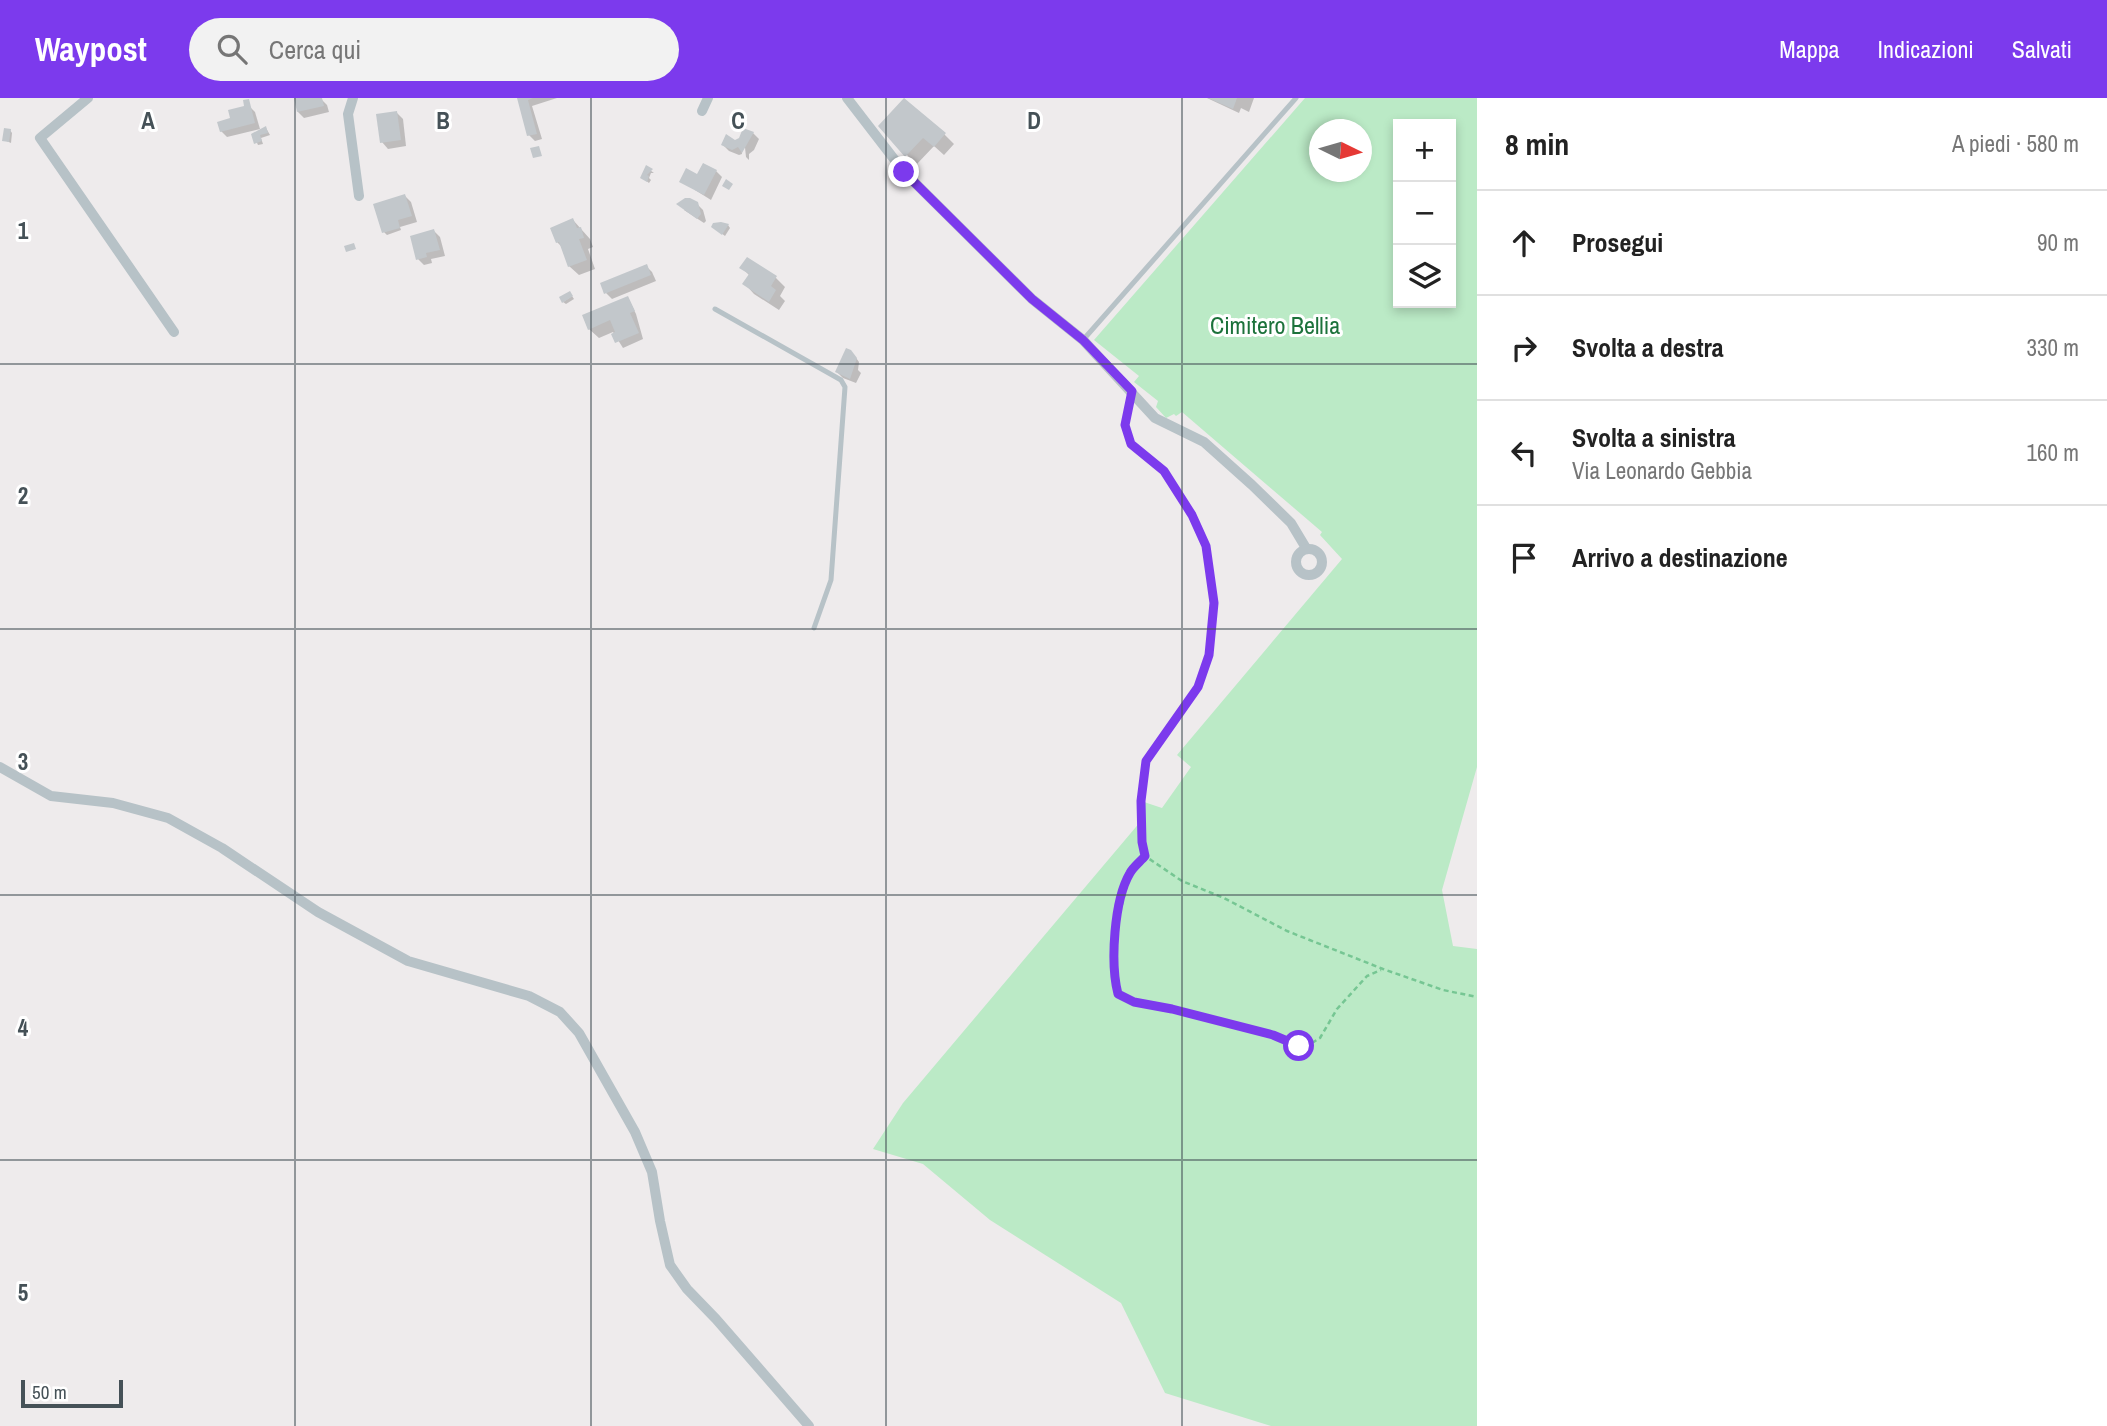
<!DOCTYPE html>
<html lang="it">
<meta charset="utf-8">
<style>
:root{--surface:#fff;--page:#f2f2f2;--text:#222;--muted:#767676;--line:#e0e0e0;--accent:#7c3aed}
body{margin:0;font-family:"Archivo Narrow",sans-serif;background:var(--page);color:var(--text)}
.controls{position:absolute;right:21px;top:21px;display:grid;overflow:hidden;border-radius:0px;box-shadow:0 4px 10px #0003}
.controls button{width:63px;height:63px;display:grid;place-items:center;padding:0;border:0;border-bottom:2px solid var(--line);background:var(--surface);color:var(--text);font:35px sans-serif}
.compass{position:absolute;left:1309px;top:21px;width:63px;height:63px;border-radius:50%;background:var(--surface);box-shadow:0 4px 10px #0003;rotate:95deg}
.scale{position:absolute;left:21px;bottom:18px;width:102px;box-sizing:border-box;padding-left:7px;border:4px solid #455157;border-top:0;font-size:19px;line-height:24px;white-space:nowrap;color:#455157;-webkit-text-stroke:5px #fff;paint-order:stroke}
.stop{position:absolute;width:21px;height:21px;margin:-16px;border:5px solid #7c3aed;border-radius:50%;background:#fff}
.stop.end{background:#7c3aed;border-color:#fff;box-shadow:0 2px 7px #0008}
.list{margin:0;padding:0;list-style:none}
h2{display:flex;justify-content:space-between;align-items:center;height:91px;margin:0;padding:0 28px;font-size:30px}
h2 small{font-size:23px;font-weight:400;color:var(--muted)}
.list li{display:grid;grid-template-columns:46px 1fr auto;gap:21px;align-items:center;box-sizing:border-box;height:105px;padding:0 28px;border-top:2px solid var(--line)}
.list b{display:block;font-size:26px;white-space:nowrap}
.list p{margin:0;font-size:23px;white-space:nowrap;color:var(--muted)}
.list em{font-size:23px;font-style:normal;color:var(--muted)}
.icon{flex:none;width:38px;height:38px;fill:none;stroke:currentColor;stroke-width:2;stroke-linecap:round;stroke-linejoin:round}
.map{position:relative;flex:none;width:1477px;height:1328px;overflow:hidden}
header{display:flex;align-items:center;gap:42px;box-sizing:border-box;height:98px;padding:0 35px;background:var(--accent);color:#fff}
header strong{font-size:33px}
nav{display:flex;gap:38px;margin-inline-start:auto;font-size:24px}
.search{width:490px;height:63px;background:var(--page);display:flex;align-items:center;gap:18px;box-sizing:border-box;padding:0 24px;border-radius:38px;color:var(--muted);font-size:26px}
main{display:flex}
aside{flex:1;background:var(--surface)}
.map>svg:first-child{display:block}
.green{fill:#bbeac6;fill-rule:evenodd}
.shadow{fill:#0003}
.building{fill:#c2c7cb}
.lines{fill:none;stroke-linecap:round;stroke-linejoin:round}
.path{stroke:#76c693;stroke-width:2.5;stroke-dasharray:5 3.5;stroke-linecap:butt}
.lane{stroke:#b7c2c7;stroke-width:5}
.street{stroke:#b7c2c7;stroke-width:10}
.route{stroke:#7c3aed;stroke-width:9}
.grid{fill:none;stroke:#455157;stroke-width:2;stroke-opacity:0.55}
.labels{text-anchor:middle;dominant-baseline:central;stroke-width:6;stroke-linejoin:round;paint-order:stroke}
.park-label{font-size:24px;fill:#1c723b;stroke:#fff}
.grid-label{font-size:23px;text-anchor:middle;font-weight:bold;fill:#455157;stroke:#fff;stroke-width:6;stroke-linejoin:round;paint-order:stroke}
</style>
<header>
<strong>Waypost</strong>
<div class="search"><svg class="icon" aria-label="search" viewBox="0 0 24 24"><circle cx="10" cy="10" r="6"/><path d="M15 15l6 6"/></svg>Cerca qui</div>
<nav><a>Mappa</a><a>Indicazioni</a><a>Salvati</a></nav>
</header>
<main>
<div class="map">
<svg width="1477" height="1328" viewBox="0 0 1477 1328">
<rect width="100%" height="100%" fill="#eeebec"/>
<!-- green -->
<path class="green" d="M1305,0h172v669l-35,123 11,56 24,3v477h-206l-106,-33 -44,-90 -131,-83 -67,-56 -50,-15 30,-46 238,-282v-20l21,7 29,-41 -14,-12 165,-196 -22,-24 2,-3 -140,-120 -6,4 -2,-2 -8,4 -10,-11 2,-6 -24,-19 5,-6 -45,-36zM1398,26h53v179h-53zM1320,32h42v42h-42z"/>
<!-- shadow -->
<g class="shadow">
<polygon points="296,0 321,1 327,7 329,14 304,20 298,14"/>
<polygon points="518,0 557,0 532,8 542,41 535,43 529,37"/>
<polygon points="1207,0 1254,0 1249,14 1241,10 1239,15"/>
<polygon points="249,8 255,14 260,31 227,39 221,33"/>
<polygon points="397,15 403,21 406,48 388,51 382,44"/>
<polygon points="881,28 944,36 954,46 944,57 934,48 916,67"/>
<polygon points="266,30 270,37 261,40 263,46 258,47 253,36"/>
<polygon points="10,32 12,35 11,45 4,42"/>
<polygon points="753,35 759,41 754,52 749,56 749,62 746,59 744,40"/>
<polygon points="741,41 742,56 739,57 729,53 723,47"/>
<polygon points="647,70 654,75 651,75 649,80 651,82 649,85 645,82"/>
<polygon points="716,73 722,79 711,102 695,92 698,78"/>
<polygon points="405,98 411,104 417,124 400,129 401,132 387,137 384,134"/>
<polygon points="697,106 703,112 706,123 704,125 684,112"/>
<polygon points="573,122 590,141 593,149 588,151 595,171 579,177 569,168 562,149 557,144"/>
<polygon points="728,127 730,130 725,138 716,131"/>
<polygon points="434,133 440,139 445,158 431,161 432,165 424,167 418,161"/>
<polygon points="646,168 652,174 656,183 612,201 606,195"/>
<polygon points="742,170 776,180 785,189 780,198 785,203 779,212 754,196 745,186 750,178"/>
<polygon points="572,198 574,201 566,206 563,204"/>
<polygon points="628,200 636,216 643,241 623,250 613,234 599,240 589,231"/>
<polygon points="854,257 859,264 858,272 861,275 856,285 843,280 837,274"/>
</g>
<!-- building -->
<g class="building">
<polygon points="294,0 322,0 324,8 297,14"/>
<polygon points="517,0 533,0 528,2 537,36 527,38"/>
<polygon points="904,0 946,35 934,49 923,40 905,59 878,28"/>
<polygon points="1208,0 1237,0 1233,11"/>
<polygon points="249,1 255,25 220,34 217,24 230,20 228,12 244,8 243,2"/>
<polygon points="397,13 401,42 380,45 376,16"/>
<polygon points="266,28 268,35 260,37 262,43 254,46 251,36"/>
<polygon points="4,30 11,31 9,44 2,43"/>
<polygon points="743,30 754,34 742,55 738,49 732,52 721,47 726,36 735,42 739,40"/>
<polygon points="539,48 542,58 533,60 530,50"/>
<polygon points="703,65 717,72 704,97 679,84 686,70 697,76"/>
<polygon points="646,67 653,71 647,77 649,78 647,84 640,80"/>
<polygon points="726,81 733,86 729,92 722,88"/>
<polygon points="405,96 412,118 398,122 400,130 382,135 373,106"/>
<polygon points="685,100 690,100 698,104 701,116 697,121 676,106"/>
<polygon points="573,120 577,130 581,129 584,140 579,141 587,162 568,169 559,144 556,145 550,130"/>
<polygon points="721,124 729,126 722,137 711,129 713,125"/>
<polygon points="434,131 440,152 426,155 427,159 416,162 410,138"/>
<polygon points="354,145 356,151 346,154 344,148"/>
<polygon points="747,159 777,178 771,188 776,192 769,204 742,186 749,176 739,170"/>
<polygon points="647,166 651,177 604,196 600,185"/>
<polygon points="570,193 573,198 562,205 559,199"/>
<polygon points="628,198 635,213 630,215 639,235 615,245 611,236 615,234 610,222 588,232 582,217"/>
<polygon points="846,250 851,252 857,260 850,281 835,274"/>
</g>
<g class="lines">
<!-- path -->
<g class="path">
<path d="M1128,310c-2,12 -4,26 4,36 7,9 20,16 29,24 14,14 39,59 45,78 11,38 11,106 -8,141 -12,23 -43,50 -52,74 -8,22 -7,73 -1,95l37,25 42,17 63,33 96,38 60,21 34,7"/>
<polyline points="1145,758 1130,775 1115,834 1113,865 1118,896 1134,904 1172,911 1273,937 1299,948 1312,945 1320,940 1337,911 1367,878 1381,872"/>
</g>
<!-- lane -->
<g class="lane">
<polyline points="715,211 841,282 845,289 831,482 814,530"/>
<polyline points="1083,242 1296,0"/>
</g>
<!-- street -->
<g class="street">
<polyline points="88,0 40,40 174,234"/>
<polyline points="353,0 348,16 359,98"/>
<polyline points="847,0 904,74 1032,201 1083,242 1155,320 1204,344 1252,387 1291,425 1306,450"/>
<polyline points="702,13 708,0"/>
<circle cx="1309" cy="464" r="13"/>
<polyline points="0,669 51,698 113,705 168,720 222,750 318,814 408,863 529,898 560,914 579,935 635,1034 652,1074 660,1123 670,1167 687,1191 716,1221 809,1328"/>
</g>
</g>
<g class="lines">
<!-- route -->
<path class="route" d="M904,74l128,127 51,41 49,51 -7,34 6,19 33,27 28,44 14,31 8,57 -5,52 -11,32 -52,74 -5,40 1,41 3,14c-4,5 -12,11 -15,17 -16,27 -20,90 -12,121l16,8 38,7 101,26 26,11"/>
</g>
<!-- grid -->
<path class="grid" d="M295,0v1328M591,0v1328M886,0v1328M1182,0v1328M0,266h1477M0,531h1477M0,797h1477M0,1062h1477"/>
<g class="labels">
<!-- park labels -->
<g class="park-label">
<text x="1275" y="227">Cimitero Bellia</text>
</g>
</g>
<g class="grid-label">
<text x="148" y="31">A</text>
<text x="443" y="31">B</text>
<text x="738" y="31">C</text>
<text x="1034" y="31">D</text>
<text x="23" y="141">1</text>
<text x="23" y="406">2</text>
<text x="23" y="672">3</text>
<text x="23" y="938">4</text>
<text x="23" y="1203">5</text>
</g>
</svg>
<div class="controls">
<button>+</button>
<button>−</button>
<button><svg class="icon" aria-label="layers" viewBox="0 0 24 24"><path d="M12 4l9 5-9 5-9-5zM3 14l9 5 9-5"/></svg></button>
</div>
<svg class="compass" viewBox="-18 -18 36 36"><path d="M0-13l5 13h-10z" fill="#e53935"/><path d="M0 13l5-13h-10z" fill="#767676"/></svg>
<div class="scale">50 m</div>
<div class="stop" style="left:1299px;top:948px"></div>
<div class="stop end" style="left:904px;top:74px"></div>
</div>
<aside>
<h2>8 min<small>A piedi · 580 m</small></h2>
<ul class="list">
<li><svg class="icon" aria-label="ahead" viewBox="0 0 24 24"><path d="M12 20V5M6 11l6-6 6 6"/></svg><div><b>Prosegui</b></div><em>90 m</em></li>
<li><svg class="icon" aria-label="right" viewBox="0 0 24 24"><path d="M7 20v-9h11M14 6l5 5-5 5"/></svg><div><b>Svolta a destra</b></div><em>330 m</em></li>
<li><svg class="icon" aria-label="left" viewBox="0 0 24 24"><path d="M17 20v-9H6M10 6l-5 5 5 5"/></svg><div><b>Svolta a sinistra</b><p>Via Leonardo Gebbia</p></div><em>160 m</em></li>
<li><svg class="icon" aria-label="arrive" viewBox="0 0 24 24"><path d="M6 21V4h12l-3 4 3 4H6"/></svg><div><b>Arrivo a destinazione</b></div></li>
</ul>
</aside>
</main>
